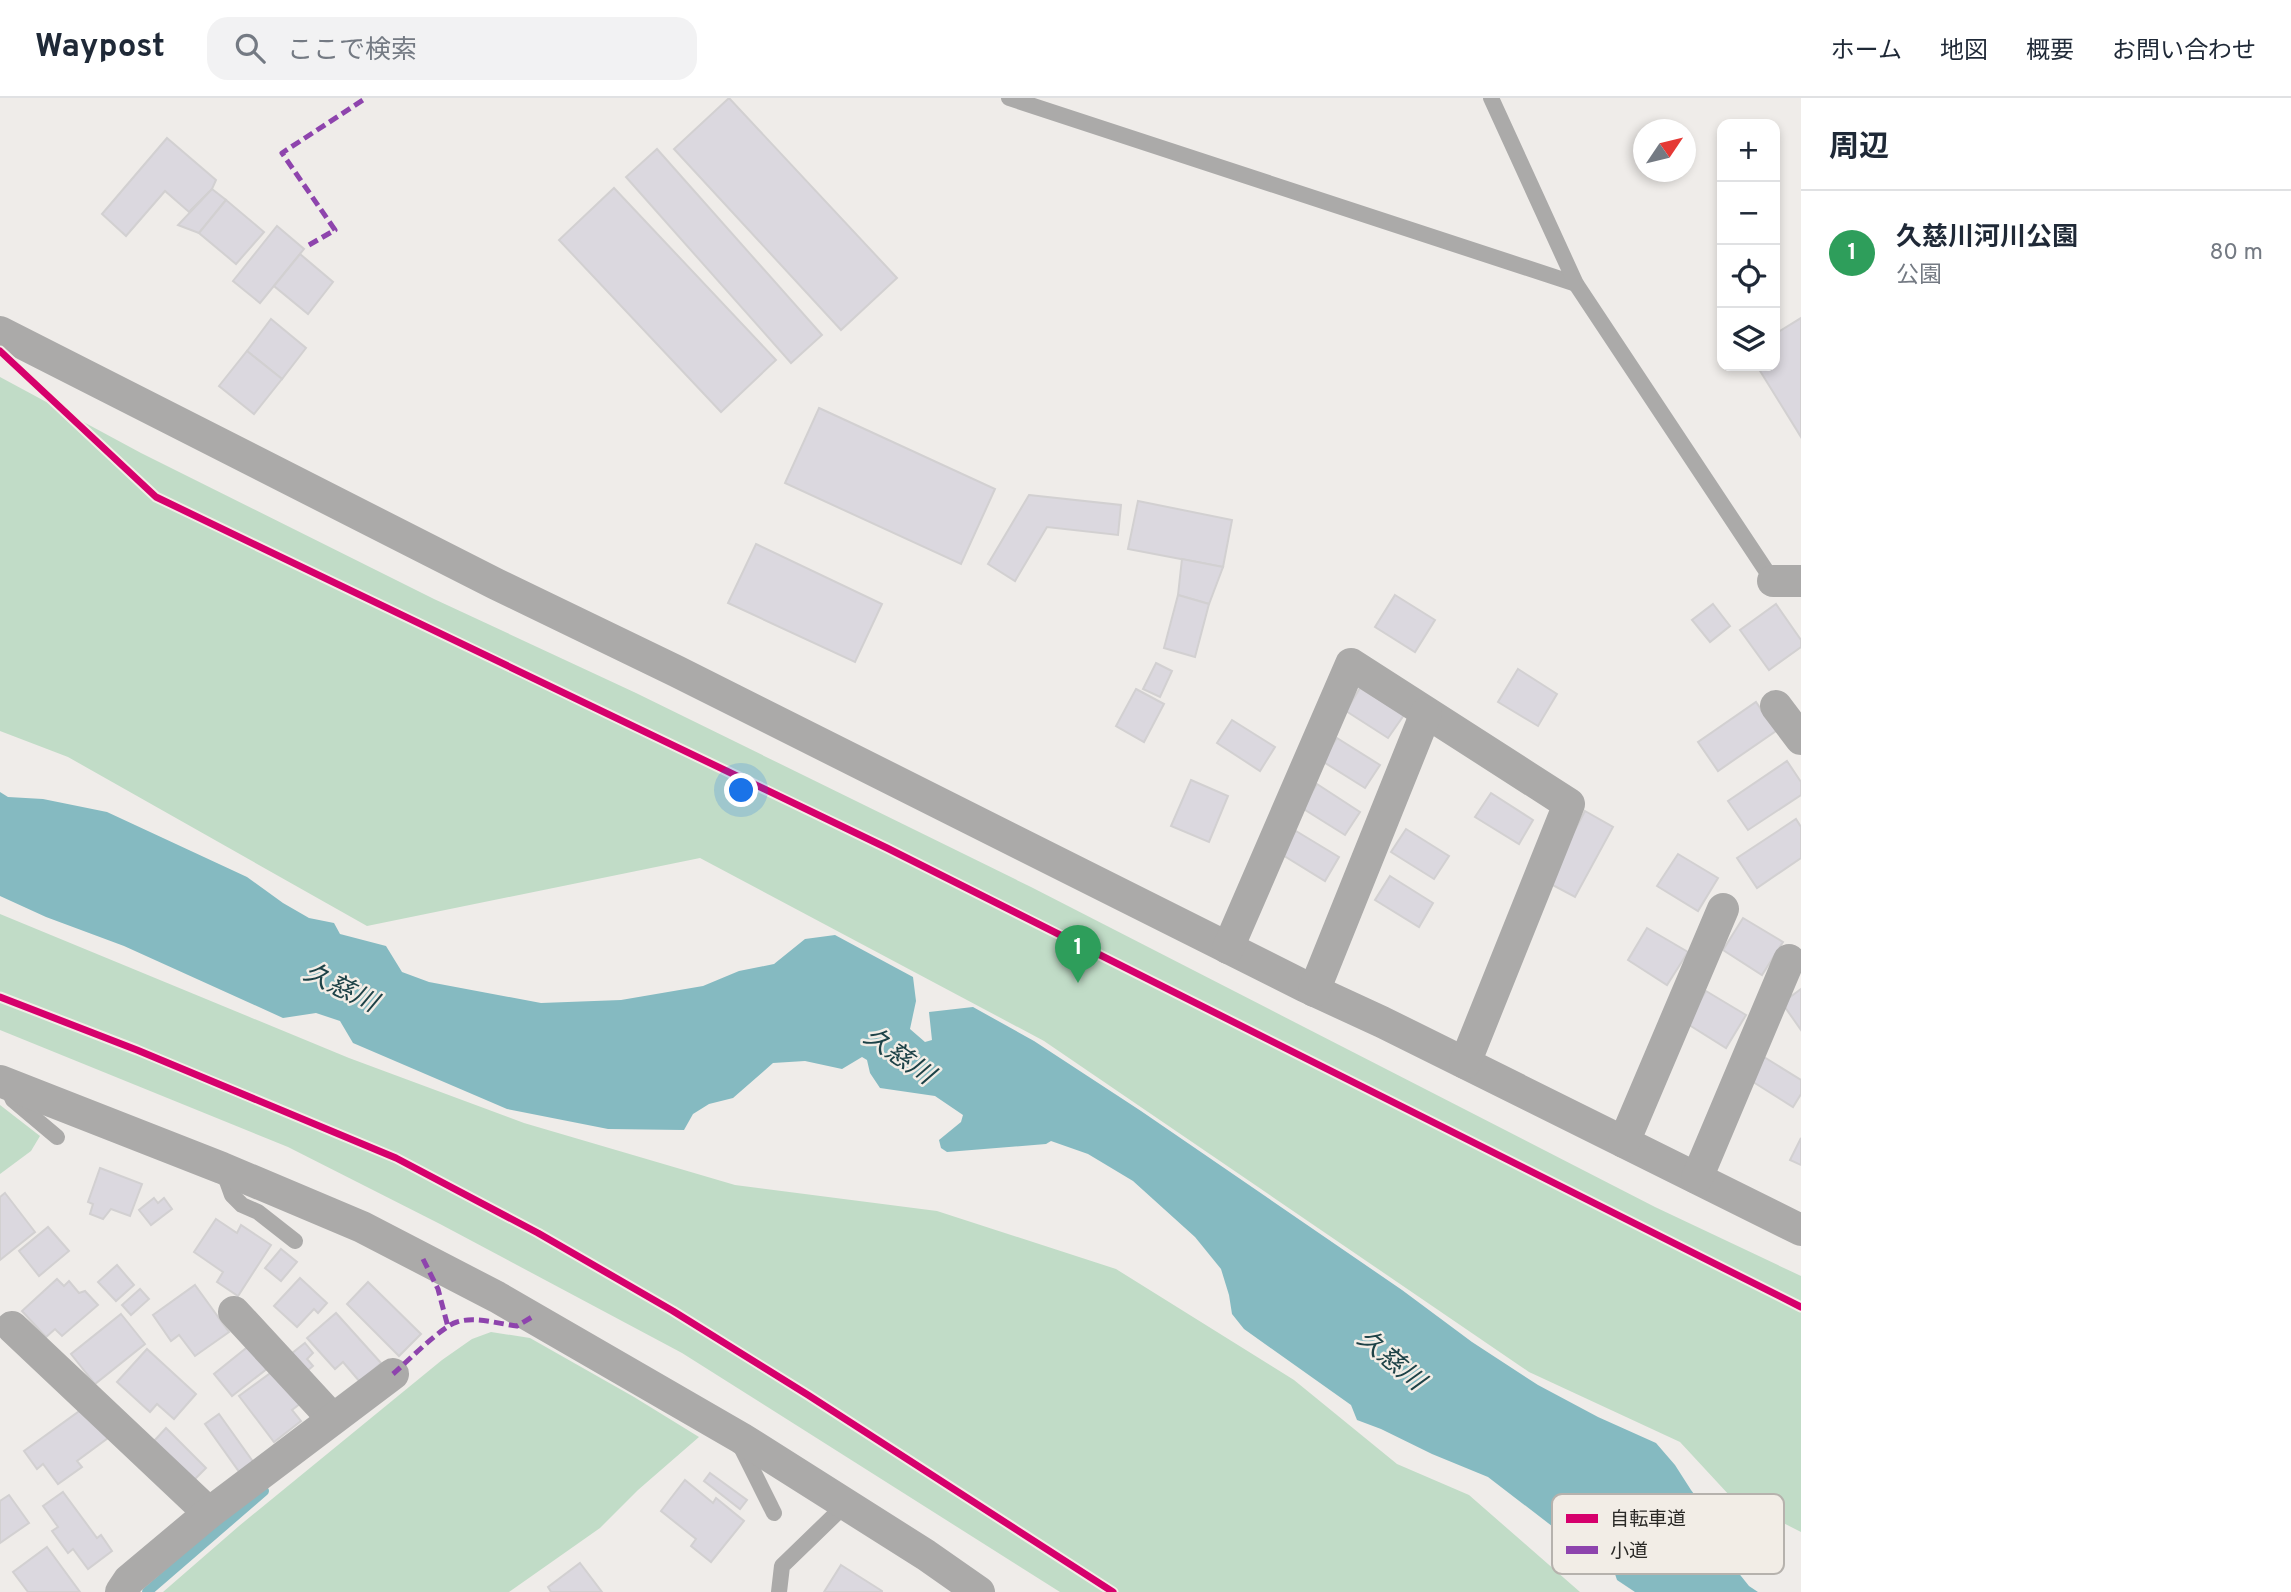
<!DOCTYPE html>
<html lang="ja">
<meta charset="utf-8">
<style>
:root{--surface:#fff;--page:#f2f2f3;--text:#1f2937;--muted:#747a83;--line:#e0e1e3;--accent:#706e6b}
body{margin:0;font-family:Overpass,"Noto Sans JP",sans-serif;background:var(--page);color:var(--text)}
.controls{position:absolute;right:21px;top:21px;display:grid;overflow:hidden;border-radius:14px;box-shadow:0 4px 10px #0003}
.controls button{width:63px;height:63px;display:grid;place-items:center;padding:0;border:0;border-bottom:2px solid var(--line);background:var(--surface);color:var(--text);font:35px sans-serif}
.compass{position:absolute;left:1633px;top:21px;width:63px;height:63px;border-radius:50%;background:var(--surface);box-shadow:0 4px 10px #0003;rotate:55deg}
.you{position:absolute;left:742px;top:693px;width:24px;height:24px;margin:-18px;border:5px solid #fff;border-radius:50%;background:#1a73e8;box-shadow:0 0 0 10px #1a73e833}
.badge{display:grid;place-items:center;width:46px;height:46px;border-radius:50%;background:var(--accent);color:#fff;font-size:23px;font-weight:700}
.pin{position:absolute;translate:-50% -58px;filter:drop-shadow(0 2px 4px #0008)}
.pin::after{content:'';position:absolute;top:37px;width:24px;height:21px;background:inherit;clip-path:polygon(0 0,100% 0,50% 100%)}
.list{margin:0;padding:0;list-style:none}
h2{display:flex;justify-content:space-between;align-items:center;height:91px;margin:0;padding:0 28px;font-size:30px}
h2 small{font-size:23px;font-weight:400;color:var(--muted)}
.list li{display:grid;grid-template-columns:46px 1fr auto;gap:21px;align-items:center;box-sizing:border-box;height:126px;padding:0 28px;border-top:2px solid var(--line)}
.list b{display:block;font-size:26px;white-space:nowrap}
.list p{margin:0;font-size:23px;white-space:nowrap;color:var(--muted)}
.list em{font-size:23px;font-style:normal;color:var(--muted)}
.icon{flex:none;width:38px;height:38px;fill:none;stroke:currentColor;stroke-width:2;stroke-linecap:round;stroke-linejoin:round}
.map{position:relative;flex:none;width:1801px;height:1494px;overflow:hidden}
header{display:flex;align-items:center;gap:42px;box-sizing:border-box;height:98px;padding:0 35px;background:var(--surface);border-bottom:2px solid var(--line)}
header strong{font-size:33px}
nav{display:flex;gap:38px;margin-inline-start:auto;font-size:24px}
.search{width:490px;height:63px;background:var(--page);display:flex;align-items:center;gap:18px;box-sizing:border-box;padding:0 24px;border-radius:21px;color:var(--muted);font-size:26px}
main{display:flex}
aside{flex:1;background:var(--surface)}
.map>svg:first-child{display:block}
.green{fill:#c1dcc7}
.water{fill:#85bac1}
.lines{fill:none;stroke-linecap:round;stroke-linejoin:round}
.stream{stroke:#85bac1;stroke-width:10}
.building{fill:#dbd8df;stroke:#d2d0d1;stroke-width:2}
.lane{stroke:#abaaa9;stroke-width:16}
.street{stroke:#abaaa9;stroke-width:32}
.quiet{stroke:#8e44ad;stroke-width:5;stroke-dasharray:10 5;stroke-linecap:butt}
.cycleway-casing{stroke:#f2ede6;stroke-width:11}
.cycleway{stroke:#d6006c;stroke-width:7}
.labels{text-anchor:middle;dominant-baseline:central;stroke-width:5;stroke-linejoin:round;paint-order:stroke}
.water-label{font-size:26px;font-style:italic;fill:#1d4247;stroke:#f2ede6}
.key{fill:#f2ede6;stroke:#b6b2ad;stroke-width:2}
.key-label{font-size:19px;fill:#2b2a27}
</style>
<header>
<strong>Waypost</strong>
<div class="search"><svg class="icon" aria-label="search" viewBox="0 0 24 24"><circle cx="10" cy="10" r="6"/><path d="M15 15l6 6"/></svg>ここで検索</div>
<nav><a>ホーム</a><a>地図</a><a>概要</a><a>お問い合わせ</a></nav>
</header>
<main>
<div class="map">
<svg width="1801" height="1494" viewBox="0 0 1801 1494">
<rect width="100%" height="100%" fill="#efece9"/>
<!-- green -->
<g class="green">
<polygon points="0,279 141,355 434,501 636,595 1031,789 1655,1109 1801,1178 1801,1434 1730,1398 1680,1344 1529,1274 1044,943 700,760 367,828 68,659 0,633"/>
<polygon points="0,816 349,960 524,1025 735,1087 937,1113 1116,1171 1294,1282 1397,1366 1469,1397 1580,1494 1060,1494 682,1255 440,1126 288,1049 0,932"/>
<polygon points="0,1007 40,1038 31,1053 0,1076"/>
<polygon points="491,1234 530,1240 634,1299 699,1339 638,1392 600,1430 509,1494 163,1494 239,1428 442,1262 472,1241"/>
</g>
<!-- water -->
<polygon class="water" points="0,694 8,699 43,701 107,714 247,779 283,805 309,820 334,825 340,836 386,848 402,874 429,884 541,905 621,902 703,888 739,873 774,866 805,841 835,837 913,879 916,903 910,931 925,944 932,942 929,914 973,909 1034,943 1141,1013 1402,1192 1472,1244 1538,1287 1598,1319 1656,1345 1675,1367 1691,1392 1726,1439 1733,1468 1749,1488 1758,1494 1635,1494 1617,1482 1612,1467 1604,1459 1591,1458 1488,1379 1432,1356 1381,1331 1357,1322 1351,1307 1244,1231 1232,1216 1229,1197 1221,1171 1195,1139 1133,1083 1088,1056 1051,1043 1046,1046 947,1054 941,1050 939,1042 961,1024 963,1017 935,998 880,990 870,975 867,962 862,959 842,971 805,963 773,965 733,1000 709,1006 693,1016 684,1032 608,1031 507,1011 353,945 340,923 316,915 283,920 124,848 46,819 0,798"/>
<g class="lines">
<!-- stream -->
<polyline class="stream" points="147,1494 264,1393"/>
</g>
<!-- building -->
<g class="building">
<polygon points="729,0 897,180 841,232 674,51"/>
<polygon points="167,40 216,82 212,91 189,114 165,93 126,138 102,116"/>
<polygon points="657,51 822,237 791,265 626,79"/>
<polygon points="614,90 776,262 721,314 559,142"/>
<polygon points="212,91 226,102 199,135 178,127"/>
<polygon points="226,102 264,134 236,166 199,135"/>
<polygon points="277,128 304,151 260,205 233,183"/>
<polygon points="300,156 333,184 308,216 274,188"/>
<polygon points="1801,220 1801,339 1757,268 1775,268 1775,236"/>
<polygon points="271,221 306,250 282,281 247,253"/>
<polygon points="247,253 282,281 254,316 219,288"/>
<polygon points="819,310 995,391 961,466 785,385"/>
<polygon points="1029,397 1121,407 1118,437 1047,429 1015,483 988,466"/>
<polygon points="1138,403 1232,422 1223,469 1128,451"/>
<polygon points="756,446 882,506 855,564 728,505"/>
<polygon points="1182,461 1223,469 1209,506 1178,497"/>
<polygon points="1178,497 1209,506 1195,559 1164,550"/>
<polygon points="1395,497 1435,522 1415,554 1375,529"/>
<polygon points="1713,506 1730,528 1710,544 1692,522"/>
<polygon points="1776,506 1801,542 1801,549 1769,572 1740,532"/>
<polygon points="1156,565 1172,573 1160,599 1143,591"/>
<polygon points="1518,571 1557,596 1538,628 1498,604"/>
<polygon points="1360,590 1404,617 1388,640 1346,613"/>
<polygon points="1136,591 1164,606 1144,644 1116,628"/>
<polygon points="1756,604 1776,633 1718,673 1698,644"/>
<polygon points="1232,622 1275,649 1260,673 1217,645"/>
<polygon points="1337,640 1380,667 1365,690 1322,663"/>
<polygon points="1787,663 1801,684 1801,697 1748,732 1728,703"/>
<polygon points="1191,682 1228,698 1209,744 1171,728"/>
<polygon points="1317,686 1360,714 1345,737 1302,710"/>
<polygon points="1491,695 1533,722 1519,746 1475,719"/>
<polygon points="1585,713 1613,729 1575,799 1547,784"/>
<polygon points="1796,721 1801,729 1801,760 1757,790 1737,760"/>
<polygon points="1406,731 1449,758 1434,781 1391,754"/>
<polygon points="1296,733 1339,759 1325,783 1281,756"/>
<polygon points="1678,756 1718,780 1698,813 1657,788"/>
<polygon points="1390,778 1433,805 1419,829 1375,802"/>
<polygon points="1743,820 1783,844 1762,877 1723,852"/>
<polygon points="1647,830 1688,854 1667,887 1628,862"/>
<polygon points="1801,891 1801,932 1782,905"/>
<polygon points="1706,893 1746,917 1726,950 1686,925"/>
<polygon points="1764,959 1801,982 1801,996 1793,1009 1750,982"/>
<polygon points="1801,1040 1801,1067 1790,1062"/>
<polygon points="100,1070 142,1086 130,1118 111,1111 103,1121 90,1116 93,1106 88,1104"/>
<polygon points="5,1095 35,1134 0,1162 0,1099"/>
<polygon points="154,1100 158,1105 164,1100 172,1111 151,1127 139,1112"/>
<polygon points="216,1121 237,1135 241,1127 271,1147 238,1198 217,1184 223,1174 194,1154"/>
<polygon points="48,1129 69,1153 39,1178 19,1153"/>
<polygon points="281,1151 297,1164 281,1183 265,1170"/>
<polygon points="117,1167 134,1187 116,1203 98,1184"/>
<polygon points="300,1180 327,1205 318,1215 314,1211 297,1229 274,1208"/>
<polygon points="57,1181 64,1188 69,1183 79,1195 85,1193 98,1207 62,1238 55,1231 46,1239 22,1213"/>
<polygon points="368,1184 421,1236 399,1258 347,1206"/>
<polygon points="195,1187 229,1234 195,1258 179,1237 171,1243 153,1217"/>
<polygon points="140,1191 149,1201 131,1217 122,1207"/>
<polygon points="336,1215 381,1265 360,1284 343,1264 335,1271 307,1240"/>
<polygon points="121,1216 145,1246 95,1286 71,1256"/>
<polygon points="305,1245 313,1255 307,1261 313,1268 306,1274 291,1256"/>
<polygon points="250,1247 268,1270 232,1298 214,1276"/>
<polygon points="147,1251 196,1296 174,1321 157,1306 150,1314 117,1284"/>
<polygon points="276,1271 301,1305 292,1312 301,1323 274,1344 239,1298"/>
<polygon points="85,1309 108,1340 77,1363 82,1369 58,1386 43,1366 37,1371 24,1353"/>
<polygon points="219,1316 254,1365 240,1375 205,1326"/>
<polygon points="166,1330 206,1370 193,1383 154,1343"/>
<polygon points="710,1375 747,1402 740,1411 704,1383"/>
<polygon points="685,1382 713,1405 716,1400 744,1423 711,1464 691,1448 696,1441 661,1413"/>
<polygon points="63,1394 97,1440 101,1437 112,1453 88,1471 73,1451 68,1455 52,1433 58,1429 43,1408"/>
<polygon points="9,1397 29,1425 0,1445 0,1403"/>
<polygon points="47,1449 80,1494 28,1494 13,1474"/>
<polygon points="580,1465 602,1494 551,1494 548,1489"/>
<polygon points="841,1467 882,1493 882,1494 824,1494"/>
</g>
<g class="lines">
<!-- lane -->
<g class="lane">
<polyline points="1009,0 1576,186"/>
<polyline points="1491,0 1576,186 1773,483"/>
<polyline points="8,991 13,1002 57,1039"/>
<polyline points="223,1072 232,1097 242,1107 258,1114 295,1143"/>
<polyline points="739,1345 774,1415"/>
<polyline points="779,1494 782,1468 845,1407"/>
</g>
<!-- street -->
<g class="street">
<polyline points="0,234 496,486 676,573 1304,888 1382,924 1801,1132"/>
<polyline points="1773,483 1801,483"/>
<polyline points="1776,608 1801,641"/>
<polyline points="1228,850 1351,566 1569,706 1465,965"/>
<polyline points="1314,893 1426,615"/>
<polyline points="0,983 222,1070 362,1129 497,1199 741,1340 926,1457 979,1494"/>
<polyline points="1624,1044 1723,811"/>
<polyline points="1697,1080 1789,862"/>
<polyline points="234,1214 332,1320"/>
<polyline points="12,1229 209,1415"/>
<polyline points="121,1494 129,1482 209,1415 393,1276"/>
</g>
<!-- quiet -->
<g class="quiet">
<polyline points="309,147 335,132 282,55 366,0"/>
<polyline points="423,1161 438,1191 448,1229"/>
<path d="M393,1276c14,-12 49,-48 64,-52 18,-6 42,2 60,4l15,-9"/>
</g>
<defs>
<g id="cycleway">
<polyline points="0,253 156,399 887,750 1801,1209"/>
<polyline points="0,899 137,952 396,1060 538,1135 673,1213 808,1297 1113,1494"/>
</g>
</defs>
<!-- cycleway casing -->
<use href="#cycleway" class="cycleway-casing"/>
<!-- cycleway -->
<use href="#cycleway" class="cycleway"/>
</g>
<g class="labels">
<!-- water labels -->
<g class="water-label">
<text transform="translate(340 891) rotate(26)">久慈川</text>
<text transform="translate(898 959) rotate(35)">久慈川</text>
<text transform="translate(1390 1263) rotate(40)">久慈川</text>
</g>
</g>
<!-- legend -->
<rect x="1552" y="1396" width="232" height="80" rx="10" class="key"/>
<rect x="1566" y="1416" width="32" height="9" fill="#d6006c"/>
<rect x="1566" y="1448" width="32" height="8" fill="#8e44ad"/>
<g class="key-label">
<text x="1610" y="1427">自転車道</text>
<text x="1610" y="1459">小道</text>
</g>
</svg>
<div class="controls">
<button>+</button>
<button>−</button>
<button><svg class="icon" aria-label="locate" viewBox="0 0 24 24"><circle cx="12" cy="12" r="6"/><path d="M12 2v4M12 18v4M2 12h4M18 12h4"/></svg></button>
<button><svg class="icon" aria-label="layers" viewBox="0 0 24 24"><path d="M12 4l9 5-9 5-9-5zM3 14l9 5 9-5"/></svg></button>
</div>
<svg class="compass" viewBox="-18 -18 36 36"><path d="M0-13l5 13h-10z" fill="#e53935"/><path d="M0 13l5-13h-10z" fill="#747a83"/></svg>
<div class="you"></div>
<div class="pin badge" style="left:1078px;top:885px;background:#2e9e5b">1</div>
</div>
<aside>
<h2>周辺<small></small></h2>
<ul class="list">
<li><span class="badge" style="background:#2e9e5b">1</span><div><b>久慈川河川公園</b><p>公園</p></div><em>80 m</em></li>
</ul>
</aside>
</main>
